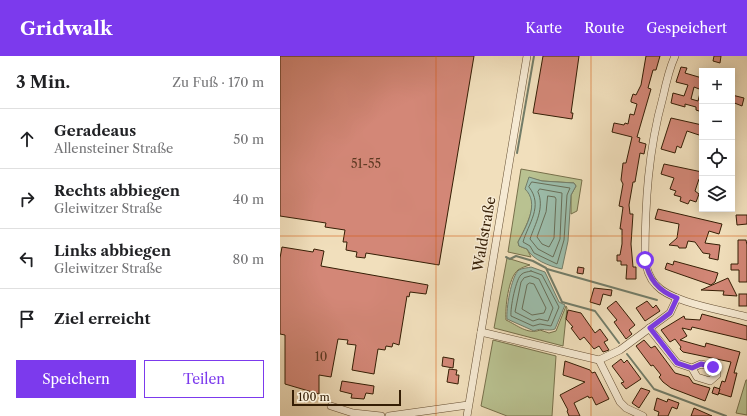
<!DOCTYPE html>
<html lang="de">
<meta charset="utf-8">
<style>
:root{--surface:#fff;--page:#f6f6f6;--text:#202124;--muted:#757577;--line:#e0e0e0;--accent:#7c3aed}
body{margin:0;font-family:"Libre Caslon Text",serif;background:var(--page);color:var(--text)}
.controls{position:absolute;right:12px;top:12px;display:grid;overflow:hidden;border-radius:0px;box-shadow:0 2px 10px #0003}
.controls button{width:36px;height:36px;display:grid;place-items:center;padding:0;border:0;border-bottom:1px solid var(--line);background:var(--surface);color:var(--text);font:20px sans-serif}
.scale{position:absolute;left:12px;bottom:10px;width:109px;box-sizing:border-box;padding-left:4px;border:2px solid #351e05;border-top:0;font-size:11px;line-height:14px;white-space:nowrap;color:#351e05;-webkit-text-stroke:3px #f6ead3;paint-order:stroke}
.stop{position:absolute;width:12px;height:12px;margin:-9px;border:3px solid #7c3aed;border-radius:50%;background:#fff}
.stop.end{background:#7c3aed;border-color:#fff;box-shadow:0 1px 4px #0008}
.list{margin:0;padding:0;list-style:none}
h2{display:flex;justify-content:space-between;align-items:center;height:52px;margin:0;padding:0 16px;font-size:17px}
h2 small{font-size:13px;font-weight:400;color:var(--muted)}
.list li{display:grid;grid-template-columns:26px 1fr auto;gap:12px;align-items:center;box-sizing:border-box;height:60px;padding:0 16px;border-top:1px solid var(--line)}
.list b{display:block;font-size:15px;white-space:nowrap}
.list p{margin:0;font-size:13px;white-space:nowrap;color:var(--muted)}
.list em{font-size:13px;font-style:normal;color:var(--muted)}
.actions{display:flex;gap:8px;padding:12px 16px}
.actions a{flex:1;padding:9px 0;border:1px solid var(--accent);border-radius:0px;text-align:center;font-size:14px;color:var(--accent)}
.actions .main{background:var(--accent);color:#fff}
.icon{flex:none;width:22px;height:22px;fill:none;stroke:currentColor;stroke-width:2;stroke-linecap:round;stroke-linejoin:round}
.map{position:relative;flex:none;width:467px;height:360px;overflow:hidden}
header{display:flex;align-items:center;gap:24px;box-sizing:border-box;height:56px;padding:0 20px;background:var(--accent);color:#fff}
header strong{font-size:19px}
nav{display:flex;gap:22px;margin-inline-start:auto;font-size:14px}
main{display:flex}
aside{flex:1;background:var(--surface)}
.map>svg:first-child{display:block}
.green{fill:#b9c291;stroke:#77704b}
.water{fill:#9cbdab;stroke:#737d69}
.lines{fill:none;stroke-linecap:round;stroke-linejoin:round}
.shore{stroke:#686e58;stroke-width:1}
.stream{stroke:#737d69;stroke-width:2}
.building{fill:#d38777;stroke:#351e05}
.street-casing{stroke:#644e33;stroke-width:8}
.street{stroke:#f6ead3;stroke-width:7}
.route{stroke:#7c3aed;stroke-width:5}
.grid{fill:none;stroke:#d6530b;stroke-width:1;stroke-opacity:0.55}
.labels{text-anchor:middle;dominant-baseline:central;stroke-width:3;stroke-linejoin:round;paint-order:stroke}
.number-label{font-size:12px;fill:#5c3822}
.street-label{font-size:14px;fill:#351e05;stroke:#f6ead3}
</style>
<header>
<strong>Gridwalk</strong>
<nav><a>Karte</a><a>Route</a><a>Gespeichert</a></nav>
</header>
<main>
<aside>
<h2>3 Min.<small>Zu Fuß · 170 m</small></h2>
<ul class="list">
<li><svg class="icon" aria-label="ahead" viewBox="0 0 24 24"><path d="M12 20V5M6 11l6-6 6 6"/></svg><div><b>Geradeaus</b><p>Allensteiner Straße</p></div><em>50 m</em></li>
<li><svg class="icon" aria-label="right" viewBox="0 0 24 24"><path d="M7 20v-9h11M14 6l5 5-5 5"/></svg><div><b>Rechts abbiegen</b><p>Gleiwitzer Straße</p></div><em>40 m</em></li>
<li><svg class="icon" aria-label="left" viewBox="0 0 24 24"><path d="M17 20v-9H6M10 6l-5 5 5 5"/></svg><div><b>Links abbiegen</b><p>Gleiwitzer Straße</p></div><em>80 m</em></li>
<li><svg class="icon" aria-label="arrive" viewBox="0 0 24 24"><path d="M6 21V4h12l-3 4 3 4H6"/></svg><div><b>Ziel erreicht</b></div></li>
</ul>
<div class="actions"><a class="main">Speichern</a><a>Teilen</a></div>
</aside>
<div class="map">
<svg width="467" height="360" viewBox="0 0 467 360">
<rect width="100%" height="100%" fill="#f1dfbc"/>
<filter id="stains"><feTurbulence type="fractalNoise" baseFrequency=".005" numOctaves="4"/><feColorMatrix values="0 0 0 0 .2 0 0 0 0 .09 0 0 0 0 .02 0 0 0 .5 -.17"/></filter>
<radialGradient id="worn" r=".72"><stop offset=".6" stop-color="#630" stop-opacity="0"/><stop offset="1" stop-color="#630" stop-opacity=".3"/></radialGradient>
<!-- green -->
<g class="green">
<path d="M241,113l61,11 -5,31 -6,3v-19l5,-9 -2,-3 -32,-2 -12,-3c-1,10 0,12 2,21 2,14 -8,31 -14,43l1,4 8,3 4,8 -23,-5z"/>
<path d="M227,202l23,7c-4,1 -9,3 -12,5 -10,8 -13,38 -12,50 11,5 22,15 34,10l9,3 7,-2 10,-25 1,2 -4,38 -69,-18z"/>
<polygon points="213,284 276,300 272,360 227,360 201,350"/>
<polygon points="466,324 467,324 467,359 456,357"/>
</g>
<!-- water -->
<g class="water">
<path d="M249,121l13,4 32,2 2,3 -5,9 -3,46 -6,28c-13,-3 -29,-9 -35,-20l-8,-3 -1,-4c8,-15 22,-39 7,-53z"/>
<path d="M251,211l14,5 14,30 6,3 -10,24c-8,3 -13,-2 -21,2l-27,-12c-1,-9 4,-43 12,-49 3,-2 9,-2 12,-3z"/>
</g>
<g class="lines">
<!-- shore -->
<g class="shore">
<path d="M252,126l38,6 -3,7 -3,45 -7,24 -23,-11 -4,-7 -7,-4c5,-18 21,-36 6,-55z"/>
<path d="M260,133l22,4 -2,46 -7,18 -15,-8 -8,-10c5,-15 15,-31 8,-47z"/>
<polygon points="268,140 275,141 276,143 274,182 269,191 262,188 257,181 266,156"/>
<path d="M251,215l11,4 17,32 -8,19 -11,-2 -7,2 -22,-10c-1,-7 5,-39 11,-42 2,-2 6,-2 9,-3z"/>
<polygon points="251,220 259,223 273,252 268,265 259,263 253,265 235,256 241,226 244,222"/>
<polygon points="250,227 254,228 266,252 264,257 252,259 242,253 247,229"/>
</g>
<!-- stream -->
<g class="stream">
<polyline points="237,97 254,0"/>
<polyline points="226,201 230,203 236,200 253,205 266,212 282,246 315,255 339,287"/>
<polyline points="267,213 377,244"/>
<polyline points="347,298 374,333 446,360"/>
</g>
</g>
<!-- building -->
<g class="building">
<polygon points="0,0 194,0 159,209 86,197 85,202 76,201 77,196 66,194 67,186 63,186 65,174 45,171 46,167 0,160"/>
<polygon points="263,0 299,0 291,57 293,57 292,63 253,57"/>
<polygon points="366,0 380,0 376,14 373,14 368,32 371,33 357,81 360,82 359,86 366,88 364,98 360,97 355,126 353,126 349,149 350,158 353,158 351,188 353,211 356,211 356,223 346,223 347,209 341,209 341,205 337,205 337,199 340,199 342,188 342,173 340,173 343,151 339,150 343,128 341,124 343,107 346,107 352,81 332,76 334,67 344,69 345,67 348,68 350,58 354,59 357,48 351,46 351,44 353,38 356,39 361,29"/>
<polygon points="434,0 441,0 440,7 433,5"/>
<polygon points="401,11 407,12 405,17 422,22 422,34 414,31 411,43 418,45 420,37 422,38 422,56 416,54 416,51 405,48 405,51 391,47 393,37 404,40 408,29 396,26"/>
<polygon points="452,39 464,42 462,50 452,46"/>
<polygon points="391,62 422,69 422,80 407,75 401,92 397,90 395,97 381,93"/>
<polygon points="384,108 422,116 422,124 419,123 415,135 419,138 416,146 410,144 408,148 400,145 401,141 394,139 396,135 390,133 394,122 381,118"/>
<polygon points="378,153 442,168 439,178 429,175 425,187 440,189 438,204 429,202 430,198 423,197 415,186 408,185 406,192 399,192 398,190 389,189 397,182 399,168 375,163"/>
<polygon points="456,159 467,159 467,168 457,169"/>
<polygon points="458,184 466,184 467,189 467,226 459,226 459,214 451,214 451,208 458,208"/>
<polygon points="2,191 33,196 34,193 44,195 41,210 148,229 146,238 130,236 129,241 127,240 119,289 113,287 112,291 106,290 105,294 98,293 94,318 72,314 76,289 67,288 68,284 58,283 51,321 39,319 39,338 5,328 5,279 0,278 0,202"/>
<polygon points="394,205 438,217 435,226 431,229 385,213 387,207 393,209"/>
<polygon points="298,211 304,212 303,218 297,217"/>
<polygon points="448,222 457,240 443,239 444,235 421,234"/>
<polygon points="314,232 332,234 331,240 323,238 320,249 310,246"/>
<rect x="459" y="238" width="8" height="12"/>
<polygon points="336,245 355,269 349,274 352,278 346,283 334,266 337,264 327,252"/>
<polygon points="367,245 373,252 376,249 380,255 365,265 356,252"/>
<polygon points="288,254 301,257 315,277 320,273 328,284 324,286 329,294 323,296 319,290 314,293 304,281 300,284 291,272 293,271 286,263"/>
<polygon points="422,258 467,270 467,284 412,271 411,274 402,272 407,280 400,284 425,291 426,287 460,296 454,317 457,317 451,341 438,337 442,325 445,326 451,306 403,296 400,293 401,291 395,283 390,286 381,274 404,260 405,263 420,264"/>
<polygon points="364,284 371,292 375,290 395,317 409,321 413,327 430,332 425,345 391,332 383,326 379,321 381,319 373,309 371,310 356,290"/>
<polygon points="163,301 174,303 173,312 162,310"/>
<polygon points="341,303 344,307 347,304 361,323 346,333 341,327 344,326 332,310"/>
<polygon points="285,305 310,314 312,317 315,316 329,343 316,349 312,341 309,342 308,340 294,347 300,360 289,360 287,355 288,354 280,339 305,326 283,319"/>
<polygon points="169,313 177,314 176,319 179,319 178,328 167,326"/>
<polygon points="62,325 94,330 93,338 86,337 84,343 71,342 72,338 60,335"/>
<polygon points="434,331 440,333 438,339 432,337"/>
<polygon points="361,332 370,335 359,352 352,347"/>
<polygon points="377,342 387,346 388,343 399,347 397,353 392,351 388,360 378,360 379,356 374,354"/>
<polygon points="414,352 432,360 411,360"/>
</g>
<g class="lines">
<defs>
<g id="street">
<path d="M395,0c-6,13 -9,27 -12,41 -15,54 -18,107 -18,163 2,9 4,18 11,25 16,18 67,25 91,32"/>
<polyline points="369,272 397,307 412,312 417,321 430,325 437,319 437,314 433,311 421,308 412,312"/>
<polyline points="201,276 319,304 340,294 390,257 397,242"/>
<polyline points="319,304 340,346 346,352 363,360"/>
<polyline points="51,350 73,357 101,360"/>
<polyline points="109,360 188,349"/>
<polyline points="187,360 247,0"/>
</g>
</defs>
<!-- street casing -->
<use href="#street" class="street-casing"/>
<!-- street -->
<use href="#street" class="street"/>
</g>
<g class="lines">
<!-- route -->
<path class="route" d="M365,204c4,19 13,31 32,38l-7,15 -20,15 27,35 15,5 9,-4 12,3"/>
</g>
<!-- grid -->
<path class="grid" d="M156,0v360M311,0v360M0,180h467"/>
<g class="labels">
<!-- number labels -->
<g class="number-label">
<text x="86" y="107">51-55</text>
<text x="41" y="300">10</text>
</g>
<!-- street labels -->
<g class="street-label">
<text transform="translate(204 178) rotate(-80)">Waldstraße</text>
</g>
</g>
<rect width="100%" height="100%" filter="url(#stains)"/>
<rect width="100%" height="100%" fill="url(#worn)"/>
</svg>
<div class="controls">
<button>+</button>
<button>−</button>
<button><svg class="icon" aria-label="locate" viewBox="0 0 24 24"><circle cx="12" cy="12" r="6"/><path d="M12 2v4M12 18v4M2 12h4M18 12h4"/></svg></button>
<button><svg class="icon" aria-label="layers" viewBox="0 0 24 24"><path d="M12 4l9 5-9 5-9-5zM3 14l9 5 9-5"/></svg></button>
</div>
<div class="scale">100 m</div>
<div class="stop" style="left:365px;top:204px"></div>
<div class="stop end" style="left:433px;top:311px"></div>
</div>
</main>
